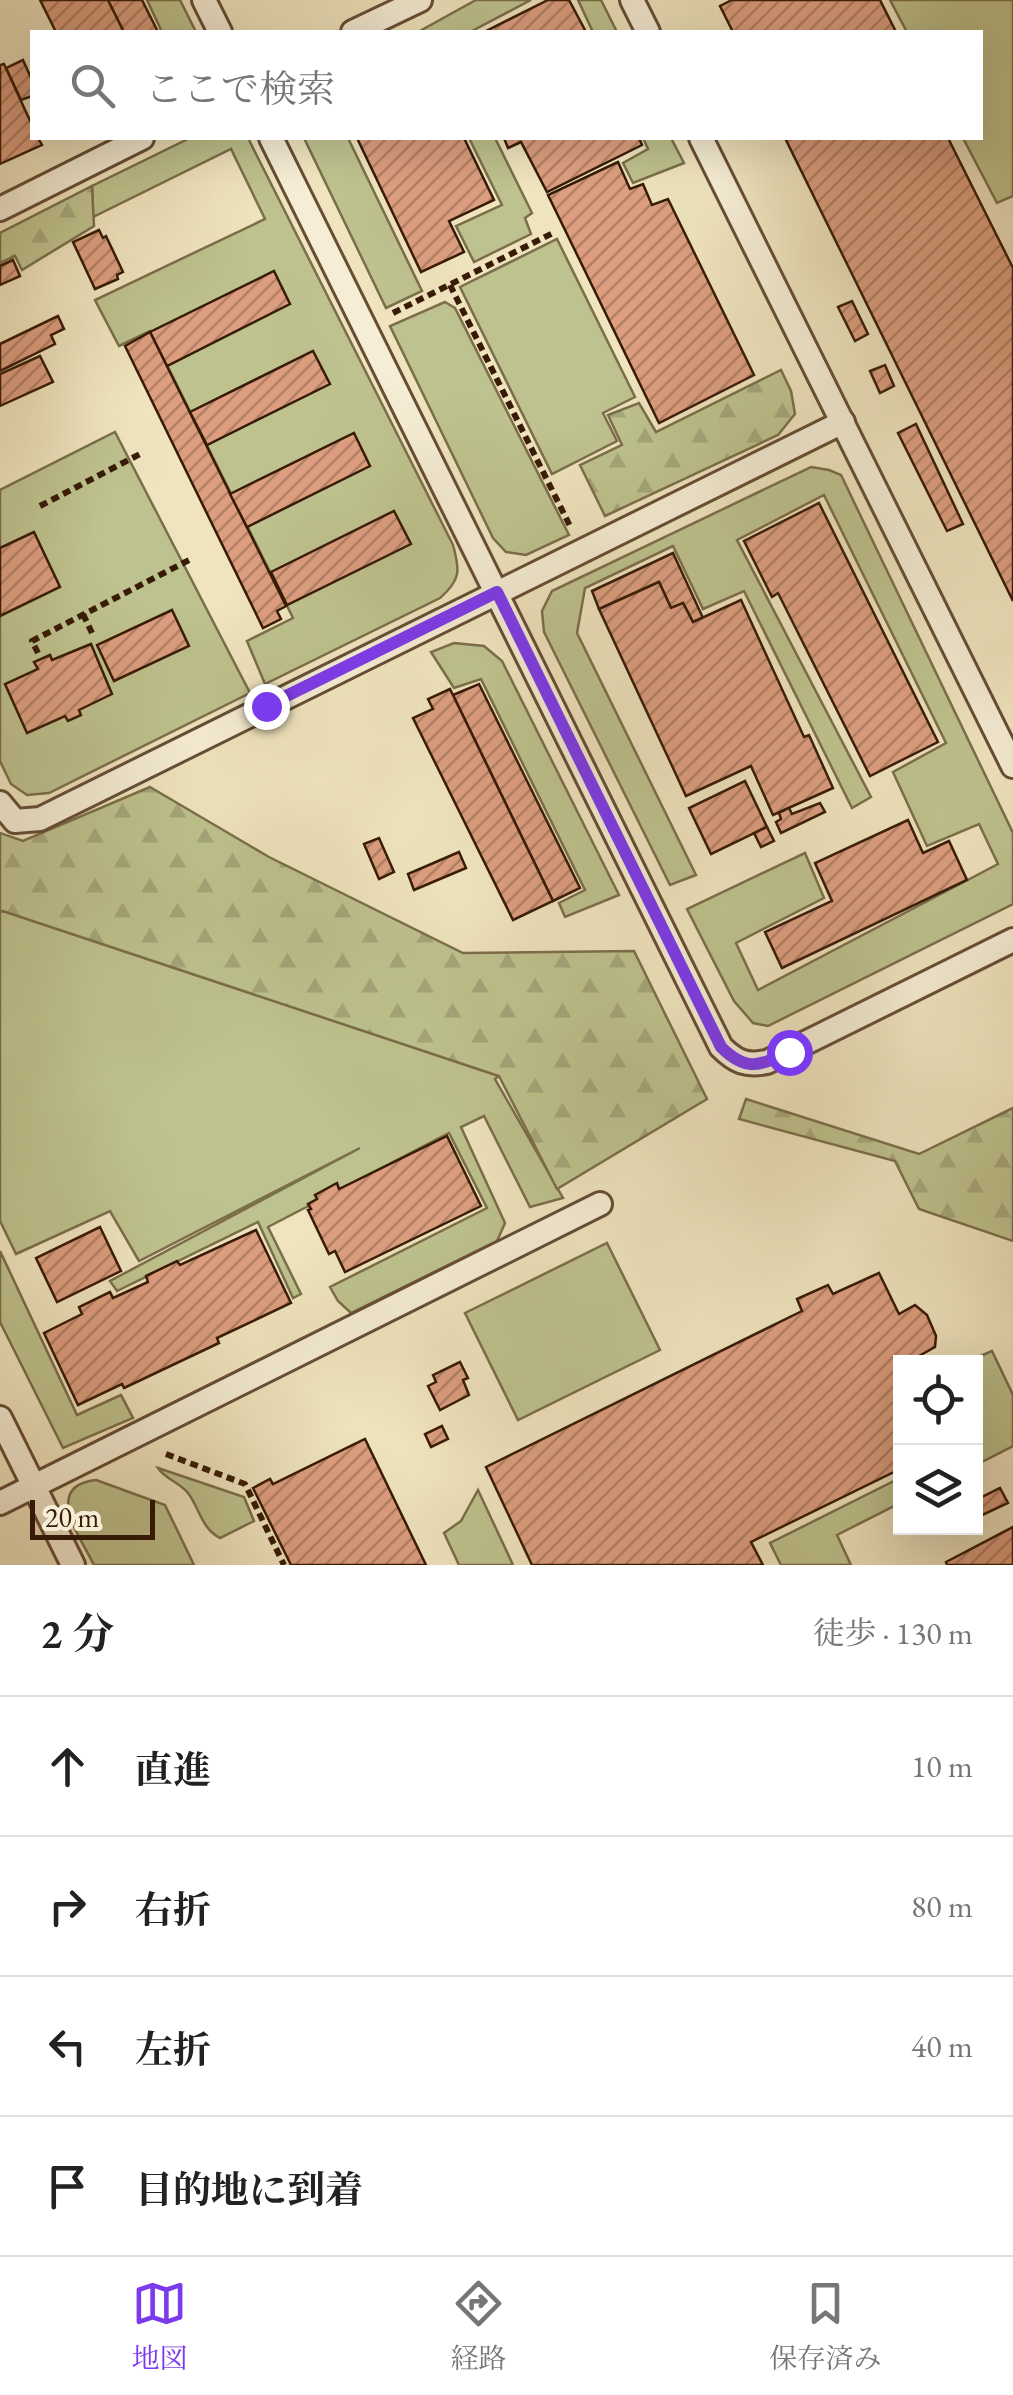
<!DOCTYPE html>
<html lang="ja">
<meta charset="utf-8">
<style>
:root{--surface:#fff;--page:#f6f6f6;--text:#222;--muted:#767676;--line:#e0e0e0;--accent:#7c3aed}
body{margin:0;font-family:"EB Garamond","Noto Serif JP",serif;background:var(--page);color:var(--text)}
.controls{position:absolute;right:30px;bottom:30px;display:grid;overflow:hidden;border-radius:0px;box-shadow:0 10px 40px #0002}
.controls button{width:90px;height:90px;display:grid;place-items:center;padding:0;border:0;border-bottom:2px solid var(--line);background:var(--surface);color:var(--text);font:50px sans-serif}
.scale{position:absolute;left:30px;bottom:25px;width:125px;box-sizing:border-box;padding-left:10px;border:5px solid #381b06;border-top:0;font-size:28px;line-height:35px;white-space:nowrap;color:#381b06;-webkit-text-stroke:8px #f5edd5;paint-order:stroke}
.stop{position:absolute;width:30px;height:30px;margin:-22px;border:8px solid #7c3aed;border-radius:50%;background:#fff}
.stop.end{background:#7c3aed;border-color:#fff;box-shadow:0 2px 10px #0008}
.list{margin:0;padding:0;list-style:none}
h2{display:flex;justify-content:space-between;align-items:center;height:130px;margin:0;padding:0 40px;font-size:42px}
h2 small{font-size:32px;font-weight:400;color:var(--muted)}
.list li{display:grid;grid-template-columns:65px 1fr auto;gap:30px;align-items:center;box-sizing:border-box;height:140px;padding:0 40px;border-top:2px solid var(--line)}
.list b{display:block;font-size:38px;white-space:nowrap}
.list em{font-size:32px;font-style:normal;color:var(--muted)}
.icon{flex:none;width:55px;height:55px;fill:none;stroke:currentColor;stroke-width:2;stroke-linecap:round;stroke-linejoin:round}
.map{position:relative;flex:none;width:1013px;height:1565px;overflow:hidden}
.search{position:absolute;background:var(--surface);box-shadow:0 10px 40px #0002;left:30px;right:30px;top:30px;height:110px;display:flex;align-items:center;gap:25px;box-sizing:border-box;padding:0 35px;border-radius:0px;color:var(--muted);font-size:38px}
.sheet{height:690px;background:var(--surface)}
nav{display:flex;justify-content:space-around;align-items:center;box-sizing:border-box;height:140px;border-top:2px solid var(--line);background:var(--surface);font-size:28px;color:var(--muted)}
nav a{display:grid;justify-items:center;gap:5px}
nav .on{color:var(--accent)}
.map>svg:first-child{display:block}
.green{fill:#bec28e;stroke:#7b6e4a;stroke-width:2.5}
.forest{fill:url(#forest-firs);stroke:#7b6e4a;stroke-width:2.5}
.building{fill:url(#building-hatch);stroke:#381b06;stroke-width:2.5}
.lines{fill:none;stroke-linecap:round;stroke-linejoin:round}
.service-casing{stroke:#664d34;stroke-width:28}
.path{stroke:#381b06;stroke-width:6;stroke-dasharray:8 5;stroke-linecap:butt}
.service{stroke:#f5edd5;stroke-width:22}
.route{stroke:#7c3aed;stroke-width:12}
</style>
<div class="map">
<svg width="1013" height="1565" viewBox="0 0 1013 1565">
<defs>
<pattern id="forest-firs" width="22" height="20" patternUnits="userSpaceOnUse" patternTransform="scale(2.5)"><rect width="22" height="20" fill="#bec28e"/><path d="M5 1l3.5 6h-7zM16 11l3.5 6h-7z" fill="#a4a679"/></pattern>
<pattern id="building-hatch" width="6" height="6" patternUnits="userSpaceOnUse" patternTransform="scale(2.5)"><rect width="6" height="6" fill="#dc9e7f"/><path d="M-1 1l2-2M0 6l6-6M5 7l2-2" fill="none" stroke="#b38066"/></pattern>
</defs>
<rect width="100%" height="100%" fill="#efe4be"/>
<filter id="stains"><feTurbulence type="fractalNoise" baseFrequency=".002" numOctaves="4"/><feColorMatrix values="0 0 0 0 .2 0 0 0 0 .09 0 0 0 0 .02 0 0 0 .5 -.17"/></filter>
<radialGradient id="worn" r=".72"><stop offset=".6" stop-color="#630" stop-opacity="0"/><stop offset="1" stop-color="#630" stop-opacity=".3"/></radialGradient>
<!-- green -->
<g class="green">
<polygon points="147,0 180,0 196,32 162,32"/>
<polygon points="476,0 531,0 470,32 418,32"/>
<polygon points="578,0 601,0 617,32 593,32"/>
<polygon points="890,0 1013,0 1013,196 997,203 963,138 980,138 980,32 907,32"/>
<path d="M190,138h58l205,407c7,25 8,35 -13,53l-175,86 -18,-43 46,-23 -143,-287 -31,15 -24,-46 170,-81 -34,-70 -138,68 -1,-31z"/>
<polygon points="304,138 348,138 422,291 386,308"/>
<polygon points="469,138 495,138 532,213 525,218 531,234 474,262 456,226 502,205"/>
<polygon points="643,138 671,138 684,163 633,183 623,163 648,149"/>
<polygon points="557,239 635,397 603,413 617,441 552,474 460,287"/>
<polygon points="445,302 455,308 569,535 526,555 506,552 493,538 390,326"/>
<polygon points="115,432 250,693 49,793 27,795 11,784 0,761 0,490"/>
<polygon points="811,467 829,470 841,475 1013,833 1013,904 768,1026 753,1023 734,1001 687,909 805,853 824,898 736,943 758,990 998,864 979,824 927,846 893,772 946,743 824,495 737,540 871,797 852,808 744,591 703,609 673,546 585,588 577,633 696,875 670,885 544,632 542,611 552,591"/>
<polygon points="454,643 484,646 502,661 619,895 565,917 559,903 585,890 481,679 454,688 431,652"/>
<polygon points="3,911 499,1076 495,1079 563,1198 530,1207 484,1116 461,1127 505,1223 497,1241 351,1313 338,1301 330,1287 487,1208 449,1133 268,1227 301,1294 293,1298 258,1222 117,1291 110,1281 360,1148 139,1261 110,1211 16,1254 0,1221 0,912"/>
<polygon points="607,1243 660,1350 518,1420 465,1313"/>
<polygon points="0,1251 77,1415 121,1395 133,1418 63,1448 0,1322"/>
<polygon points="992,1351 1013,1395 1013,1446 976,1465 976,1362 967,1362"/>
<path d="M158,1468l86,29 10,24 -34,17c-19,-10 -20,-29 -32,-45 -10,-12 -22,-13 -30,-25z"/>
<polygon points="900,1478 900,1503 837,1535 851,1565 781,1565 770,1543"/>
<path d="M96,1480l69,25 29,60h-100c-13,-27 -52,-79 2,-85z"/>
<polygon points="478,1490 513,1565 514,1565 459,1565 444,1533 461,1521"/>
</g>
<!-- forest -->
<g class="forest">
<polygon points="92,186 94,226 22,270 15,256 0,263 0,233"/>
<polygon points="781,370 791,391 795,414 778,435 605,516 580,465 622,445 608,415 639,403 656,432"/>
<polygon points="150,787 269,857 463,953 634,951 707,1099 557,1189 499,1076 3,911 0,912 0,833 23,841"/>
<polygon points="746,1099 919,1154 1013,1108 1013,1241 919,1209 895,1161 739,1119"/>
</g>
<!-- building -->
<g class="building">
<polygon points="40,0 108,0 124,32 56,32"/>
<polygon points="108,0 142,0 158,32 124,32"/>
<polygon points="548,0 569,0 586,32 484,32"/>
<polygon points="732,0 880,0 896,32 733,32 720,6"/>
<polygon points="23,60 32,80 32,96 21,100 6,68"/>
<polygon points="4,64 32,125 32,138 38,138 42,145 0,164 0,65"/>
<polygon points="357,138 464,138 494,200 449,221 464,252 421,272"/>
<polygon points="504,138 639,138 642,145 547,192 521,142 508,148"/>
<polygon points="785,138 948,138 1013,268 1013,601"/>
<polygon points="618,162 630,189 643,184 652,205 668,199 754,375 659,423 548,195"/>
<polygon points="99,230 103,238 106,236 123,272 117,275 118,279 95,289 73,242"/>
<polygon points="13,260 20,276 0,285 0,266"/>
<polygon points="274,271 290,304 167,366 150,332"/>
<polygon points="852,301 868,334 855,341 838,307"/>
<polygon points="58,316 64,329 51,335 55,344 0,371 0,344"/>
<polygon points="150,332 286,606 277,611 281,619 263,628 125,346"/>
<polygon points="313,351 330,384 207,445 190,412"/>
<polygon points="40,356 53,382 0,406 0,374"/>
<polygon points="885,365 894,386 880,393 870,371"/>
<polygon points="916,424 963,524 947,531 898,433"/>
<polygon points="354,433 370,466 247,527 230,494"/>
<polygon points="819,503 938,742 870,776 778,593 772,597 744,541"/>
<polygon points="394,511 411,544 287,605 271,572"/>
<polygon points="34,532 60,587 0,616 0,548"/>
<polygon points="673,553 703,618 693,622 683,603 671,608 659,582 599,609 592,591"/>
<polygon points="659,582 671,608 683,603 693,622 741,600 804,737 809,735 833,788 773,815 751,766 686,796 599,609"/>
<polygon points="172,610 189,646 114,681 97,645"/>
<polygon points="91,644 112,694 79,710 81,715 68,721 65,716 27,733 5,684 38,669 34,662 50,655 52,660"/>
<polygon points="479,684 580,888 553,901 453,695"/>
<polygon points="450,689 553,901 513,920 413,718 433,709 428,699"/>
<polygon points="745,781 767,827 711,854 689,808"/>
<polygon points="820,803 825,812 781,833 776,822 781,819 779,813 789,808 792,814"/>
<polygon points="908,820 923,853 949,841 967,880 782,968 765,932 832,901 815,863"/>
<polygon points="767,827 774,841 761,847 754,833"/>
<polygon points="379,838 394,872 379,879 364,844"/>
<polygon points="459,852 466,868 414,890 408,874"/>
<polygon points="447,1136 481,1206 345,1272 335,1251 329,1254 308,1210 311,1209 308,1204 317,1199 315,1195 337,1183 339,1189"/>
<polygon points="100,1227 121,1271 57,1302 36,1258"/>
<polygon points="256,1230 291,1303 217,1338 219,1343 124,1388 122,1384 78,1405 44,1333 82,1314 79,1307 110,1292 113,1298 148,1282 146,1276 177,1261 180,1265"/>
<polygon points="879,1273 899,1314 915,1305 927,1315 936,1336 935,1347 919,1356 922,1362 900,1362 900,1469 751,1542 763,1565 532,1565 486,1467 802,1311 797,1299 828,1285 833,1294"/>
<polygon points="460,1362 468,1378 463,1380 469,1395 440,1410 428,1386 436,1382 433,1375"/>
<polygon points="442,1426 448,1439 431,1447 425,1434"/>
<polygon points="365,1439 426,1565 291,1565 253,1488 270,1479 273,1484"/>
<polygon points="1000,1488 1008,1503 976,1518 976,1500"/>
<polygon points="1013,1527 1013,1565 947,1565 946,1562"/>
</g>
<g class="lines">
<defs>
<g id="service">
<polyline points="204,0 220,32"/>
<polyline points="632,0 648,32"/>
<polyline points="353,32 420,0"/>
<path d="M271,138l450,909c15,15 25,19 46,15l246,-122"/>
<polyline points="701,138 1013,766"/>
<polyline points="0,209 142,138"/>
<polyline points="0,803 15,821 40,819 843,422"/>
<polyline points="0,1418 73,1565"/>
<polyline points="0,1503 600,1204"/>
</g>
</defs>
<!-- service casing -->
<use href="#service" class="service-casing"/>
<!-- path -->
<g class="path">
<polyline points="450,285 570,526"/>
<polyline points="393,313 555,232"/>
<polyline points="40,506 140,454"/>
<polyline points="83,614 92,633"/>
<polyline points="38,653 32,641 193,558"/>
<polyline points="166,1454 245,1484 284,1565"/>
</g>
<!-- service -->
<use href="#service" class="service"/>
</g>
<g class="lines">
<!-- route -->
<path class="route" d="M266,706l231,-114 224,455c25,25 38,19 68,5"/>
</g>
<rect width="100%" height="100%" filter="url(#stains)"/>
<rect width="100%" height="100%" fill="url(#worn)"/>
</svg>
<div class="controls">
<button><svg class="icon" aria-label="locate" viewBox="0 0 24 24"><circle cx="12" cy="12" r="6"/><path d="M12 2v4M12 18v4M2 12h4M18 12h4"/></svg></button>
<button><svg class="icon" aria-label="layers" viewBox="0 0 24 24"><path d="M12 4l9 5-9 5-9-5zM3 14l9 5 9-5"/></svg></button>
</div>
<div class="scale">20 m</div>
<div class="stop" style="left:789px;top:1052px"></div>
<div class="stop end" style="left:266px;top:706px"></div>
<div class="search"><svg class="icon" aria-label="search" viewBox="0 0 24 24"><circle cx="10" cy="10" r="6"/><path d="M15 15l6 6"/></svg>ここで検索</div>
</div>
<section class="sheet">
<h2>2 分<small>徒歩 · 130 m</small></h2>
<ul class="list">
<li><svg class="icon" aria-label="ahead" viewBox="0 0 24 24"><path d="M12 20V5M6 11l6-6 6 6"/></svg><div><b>直進</b></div><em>10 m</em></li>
<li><svg class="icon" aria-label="right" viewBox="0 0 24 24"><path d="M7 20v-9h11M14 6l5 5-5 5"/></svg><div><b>右折</b></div><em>80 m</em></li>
<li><svg class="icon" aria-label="left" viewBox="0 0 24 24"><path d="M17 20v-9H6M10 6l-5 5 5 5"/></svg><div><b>左折</b></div><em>40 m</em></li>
<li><svg class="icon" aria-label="arrive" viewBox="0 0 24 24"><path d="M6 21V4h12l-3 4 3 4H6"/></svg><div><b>目的地に到着</b></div></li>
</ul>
</section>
<nav>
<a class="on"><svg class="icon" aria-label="map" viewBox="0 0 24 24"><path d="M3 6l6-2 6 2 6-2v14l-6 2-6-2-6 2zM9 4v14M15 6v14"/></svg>地図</a>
<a><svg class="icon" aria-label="directions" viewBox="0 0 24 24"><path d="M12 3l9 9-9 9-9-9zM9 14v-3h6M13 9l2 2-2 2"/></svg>経路</a>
<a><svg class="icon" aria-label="saved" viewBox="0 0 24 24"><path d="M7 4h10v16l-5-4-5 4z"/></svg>保存済み</a>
</nav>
